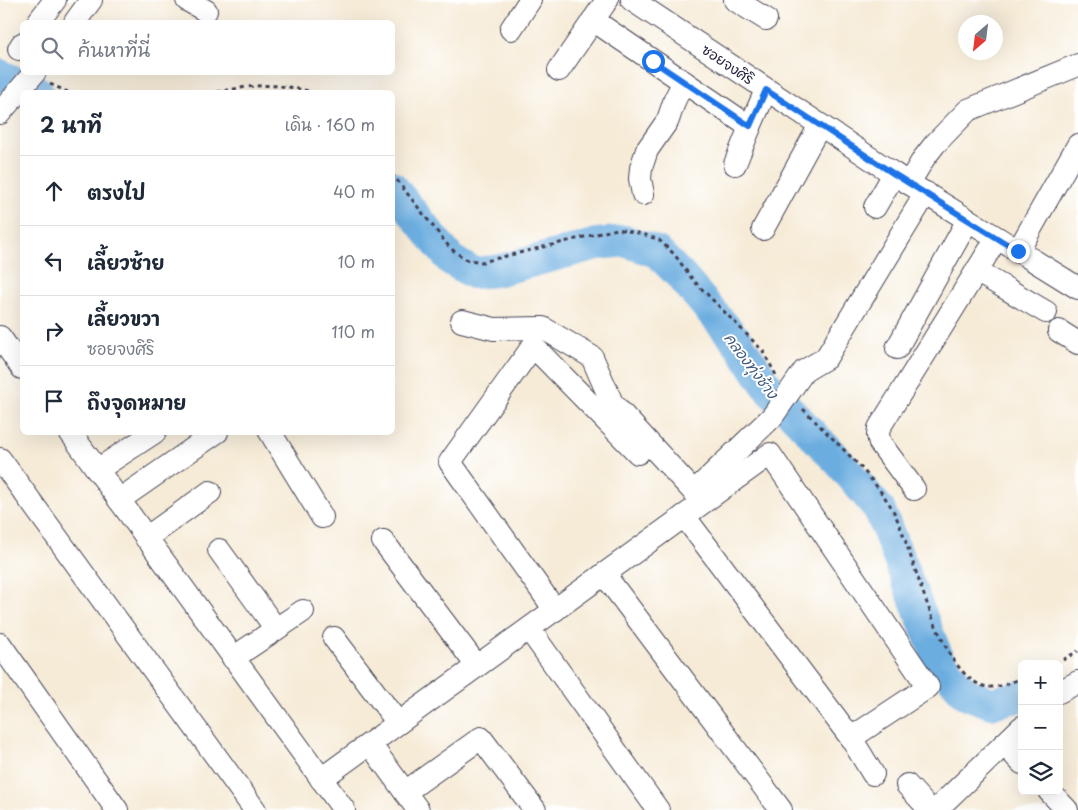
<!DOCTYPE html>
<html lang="th">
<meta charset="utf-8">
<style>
:root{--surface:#fff;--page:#f2f2f3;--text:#1f2937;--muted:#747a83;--line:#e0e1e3}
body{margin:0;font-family:"Playpen Sans","Playpen Sans Thai",sans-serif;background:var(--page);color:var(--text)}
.controls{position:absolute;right:15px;bottom:15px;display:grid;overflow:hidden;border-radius:8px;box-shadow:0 5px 20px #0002}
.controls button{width:45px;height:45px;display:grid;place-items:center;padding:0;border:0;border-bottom:1px solid var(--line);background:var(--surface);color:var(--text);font:25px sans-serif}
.compass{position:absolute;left:958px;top:15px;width:45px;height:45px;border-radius:50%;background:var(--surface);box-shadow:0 5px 20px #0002;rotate:208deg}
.stop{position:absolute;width:15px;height:15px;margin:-11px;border:4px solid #1a73e8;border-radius:50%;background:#fff}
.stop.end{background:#1a73e8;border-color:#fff;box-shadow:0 1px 5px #0008}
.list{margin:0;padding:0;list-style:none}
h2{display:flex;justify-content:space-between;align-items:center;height:65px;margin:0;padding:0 20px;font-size:21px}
h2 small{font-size:16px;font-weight:400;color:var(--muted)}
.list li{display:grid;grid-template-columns:32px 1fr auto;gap:15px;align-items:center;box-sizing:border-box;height:70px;padding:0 20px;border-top:1px solid var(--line)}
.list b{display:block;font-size:19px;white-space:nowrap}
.list p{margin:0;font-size:16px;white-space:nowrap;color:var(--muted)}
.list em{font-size:16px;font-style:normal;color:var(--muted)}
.icon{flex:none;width:28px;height:28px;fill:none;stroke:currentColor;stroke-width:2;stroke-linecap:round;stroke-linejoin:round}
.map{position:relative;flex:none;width:1078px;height:810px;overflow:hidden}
.search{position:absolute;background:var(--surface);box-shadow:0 5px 20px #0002;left:20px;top:20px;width:375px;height:55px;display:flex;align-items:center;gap:12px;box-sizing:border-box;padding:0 18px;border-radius:8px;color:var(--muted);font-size:19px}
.panel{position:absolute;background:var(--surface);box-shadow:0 5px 20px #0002;left:20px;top:90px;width:375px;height:345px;border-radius:8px}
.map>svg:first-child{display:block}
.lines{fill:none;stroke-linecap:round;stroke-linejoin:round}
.river{stroke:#6cade0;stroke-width:32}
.minor-casing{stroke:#424052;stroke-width:24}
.path{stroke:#424052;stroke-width:3;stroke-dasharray:4 4;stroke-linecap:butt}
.minor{stroke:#fff;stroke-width:22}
.route{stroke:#1a73e8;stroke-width:6}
.labels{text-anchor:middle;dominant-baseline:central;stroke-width:4;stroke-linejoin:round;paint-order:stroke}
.street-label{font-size:14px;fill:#22223b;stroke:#fff}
.water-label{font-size:15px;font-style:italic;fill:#405a7d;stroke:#fff}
</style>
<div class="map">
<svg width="1078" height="810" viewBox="0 0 1078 810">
<rect width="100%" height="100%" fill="#fff"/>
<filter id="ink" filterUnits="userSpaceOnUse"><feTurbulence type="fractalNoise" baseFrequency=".02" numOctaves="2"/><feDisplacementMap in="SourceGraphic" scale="10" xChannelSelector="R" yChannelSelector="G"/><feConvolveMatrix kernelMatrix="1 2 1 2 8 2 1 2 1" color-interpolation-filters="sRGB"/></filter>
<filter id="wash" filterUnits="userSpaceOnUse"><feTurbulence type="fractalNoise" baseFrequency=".0096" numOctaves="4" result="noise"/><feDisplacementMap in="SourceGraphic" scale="20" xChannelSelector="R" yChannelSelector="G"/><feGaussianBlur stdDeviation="1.12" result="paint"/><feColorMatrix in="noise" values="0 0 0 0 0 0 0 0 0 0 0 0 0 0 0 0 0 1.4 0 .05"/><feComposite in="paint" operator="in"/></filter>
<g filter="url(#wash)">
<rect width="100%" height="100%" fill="#f6ebd7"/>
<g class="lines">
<!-- river -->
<g class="river">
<polyline points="0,75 38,92"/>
<polyline points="392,187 451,260 473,273 496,271 597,244 625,241 657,252 680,275 736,340 770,390 840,463 879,509 940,663 965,693 991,703 1022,696"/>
</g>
</g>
</g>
<g filter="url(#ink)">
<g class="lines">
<defs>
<g id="minor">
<polyline points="187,0 206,11"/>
<polyline points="632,0 894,174 1078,288"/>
<polyline points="735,0 766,19"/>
<polyline points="593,20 750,127 766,90"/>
<polyline points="38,22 55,0"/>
<polyline points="75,22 91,0"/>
<polyline points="511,29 530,0"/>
<polyline points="19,49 22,44"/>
<polyline points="559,70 607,0"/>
<polyline points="0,113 35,72"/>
<polyline points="735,164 750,127"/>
<polyline points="909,183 924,158 935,144 968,110 1078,65"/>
<polyline points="643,194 640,179 641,168 647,150 668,120 675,99 684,82"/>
<polyline points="875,207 894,174"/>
<polyline points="763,229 820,125"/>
<polyline points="1018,251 1078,145"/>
<polyline points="976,271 1046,312"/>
<polyline points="462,321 494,329 543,328 592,357 612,403 694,492 772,417 804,371 826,358 926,193"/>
<polyline points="1059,331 1078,343"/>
<polyline points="0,337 22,368"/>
<polyline points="897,348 968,220"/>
<polyline points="70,432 344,810"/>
<polyline points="270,432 322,517"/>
<polyline points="0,459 255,810"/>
<polyline points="97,470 155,432"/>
<polyline points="914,489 880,443 878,435 879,428 997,238"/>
<polyline points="119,500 217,432"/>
<polyline points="684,516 851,738 873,774"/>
<polyline points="146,538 210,492"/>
<polyline points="383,541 477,666"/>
<polyline points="219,550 276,629"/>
<polyline points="604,574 781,810"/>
<polyline points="555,610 450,462 533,346 638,453"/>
<polyline points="529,629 658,810"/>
<polyline points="334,638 398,723"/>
<polyline points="0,644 117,810"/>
<polyline points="233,658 303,611"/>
<polyline points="1059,692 1078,682"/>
<polyline points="370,744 418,810"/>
<polyline points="1004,744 1022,763"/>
<polyline points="321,779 770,454 928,687 851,738"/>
<polyline points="907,785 930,810"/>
<polyline points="1049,791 1067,810"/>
<polyline points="405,792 481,738 535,810"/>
<polyline points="936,810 1022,727"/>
</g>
</defs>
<!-- minor casing -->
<use href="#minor" class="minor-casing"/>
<!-- path -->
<g class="path">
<polyline points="50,84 68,92"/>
<path d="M217,92c38,-7 57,-10 95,0"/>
<polyline points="392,174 450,248 465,259 482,262 617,229 643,234 659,240 674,254 693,280 763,351 777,377"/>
<path d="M803,409c30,31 63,59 87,96 24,39 47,177 99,182 10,1 23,-5 33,-9"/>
<polyline points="1056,664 1078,651"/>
</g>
<!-- minor -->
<use href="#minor" class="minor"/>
</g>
</g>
<g class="lines" filter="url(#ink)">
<!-- route -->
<polyline class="route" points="653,61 750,126 766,90 894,174 1018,251"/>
</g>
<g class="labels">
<!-- street labels -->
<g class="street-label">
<text transform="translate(728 64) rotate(34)">ซอยจงศิริ</text>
</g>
<!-- water labels -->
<g class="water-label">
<text transform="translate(752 365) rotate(53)">คลองทุ่งช้าง</text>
</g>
</g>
</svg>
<div class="controls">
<button>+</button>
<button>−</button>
<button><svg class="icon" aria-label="layers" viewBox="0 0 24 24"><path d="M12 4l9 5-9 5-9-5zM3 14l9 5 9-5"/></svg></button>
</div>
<svg class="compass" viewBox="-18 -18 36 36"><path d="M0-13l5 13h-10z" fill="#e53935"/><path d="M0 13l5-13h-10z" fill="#747a83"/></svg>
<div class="stop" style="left:653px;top:61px"></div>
<div class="stop end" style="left:1018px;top:251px"></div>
<div class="search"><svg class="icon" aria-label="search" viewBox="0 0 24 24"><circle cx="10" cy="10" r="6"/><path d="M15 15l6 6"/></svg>ค้นหาที่นี่</div>
<section class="panel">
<h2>2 นาที<small>เดิน · 160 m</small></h2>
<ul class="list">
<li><svg class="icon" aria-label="ahead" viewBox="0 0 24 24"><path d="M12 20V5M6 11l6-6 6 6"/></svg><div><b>ตรงไป</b></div><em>40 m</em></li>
<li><svg class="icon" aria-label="left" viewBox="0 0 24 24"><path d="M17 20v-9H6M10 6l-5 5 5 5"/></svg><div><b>เลี้ยวซ้าย</b></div><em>10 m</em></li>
<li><svg class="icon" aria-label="right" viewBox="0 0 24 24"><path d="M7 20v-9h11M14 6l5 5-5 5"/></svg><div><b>เลี้ยวขวา</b><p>ซอยจงศิริ</p></div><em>110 m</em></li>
<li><svg class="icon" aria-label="arrive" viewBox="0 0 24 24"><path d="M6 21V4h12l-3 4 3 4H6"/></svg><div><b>ถึงจุดหมาย</b></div></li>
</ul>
</section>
</div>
